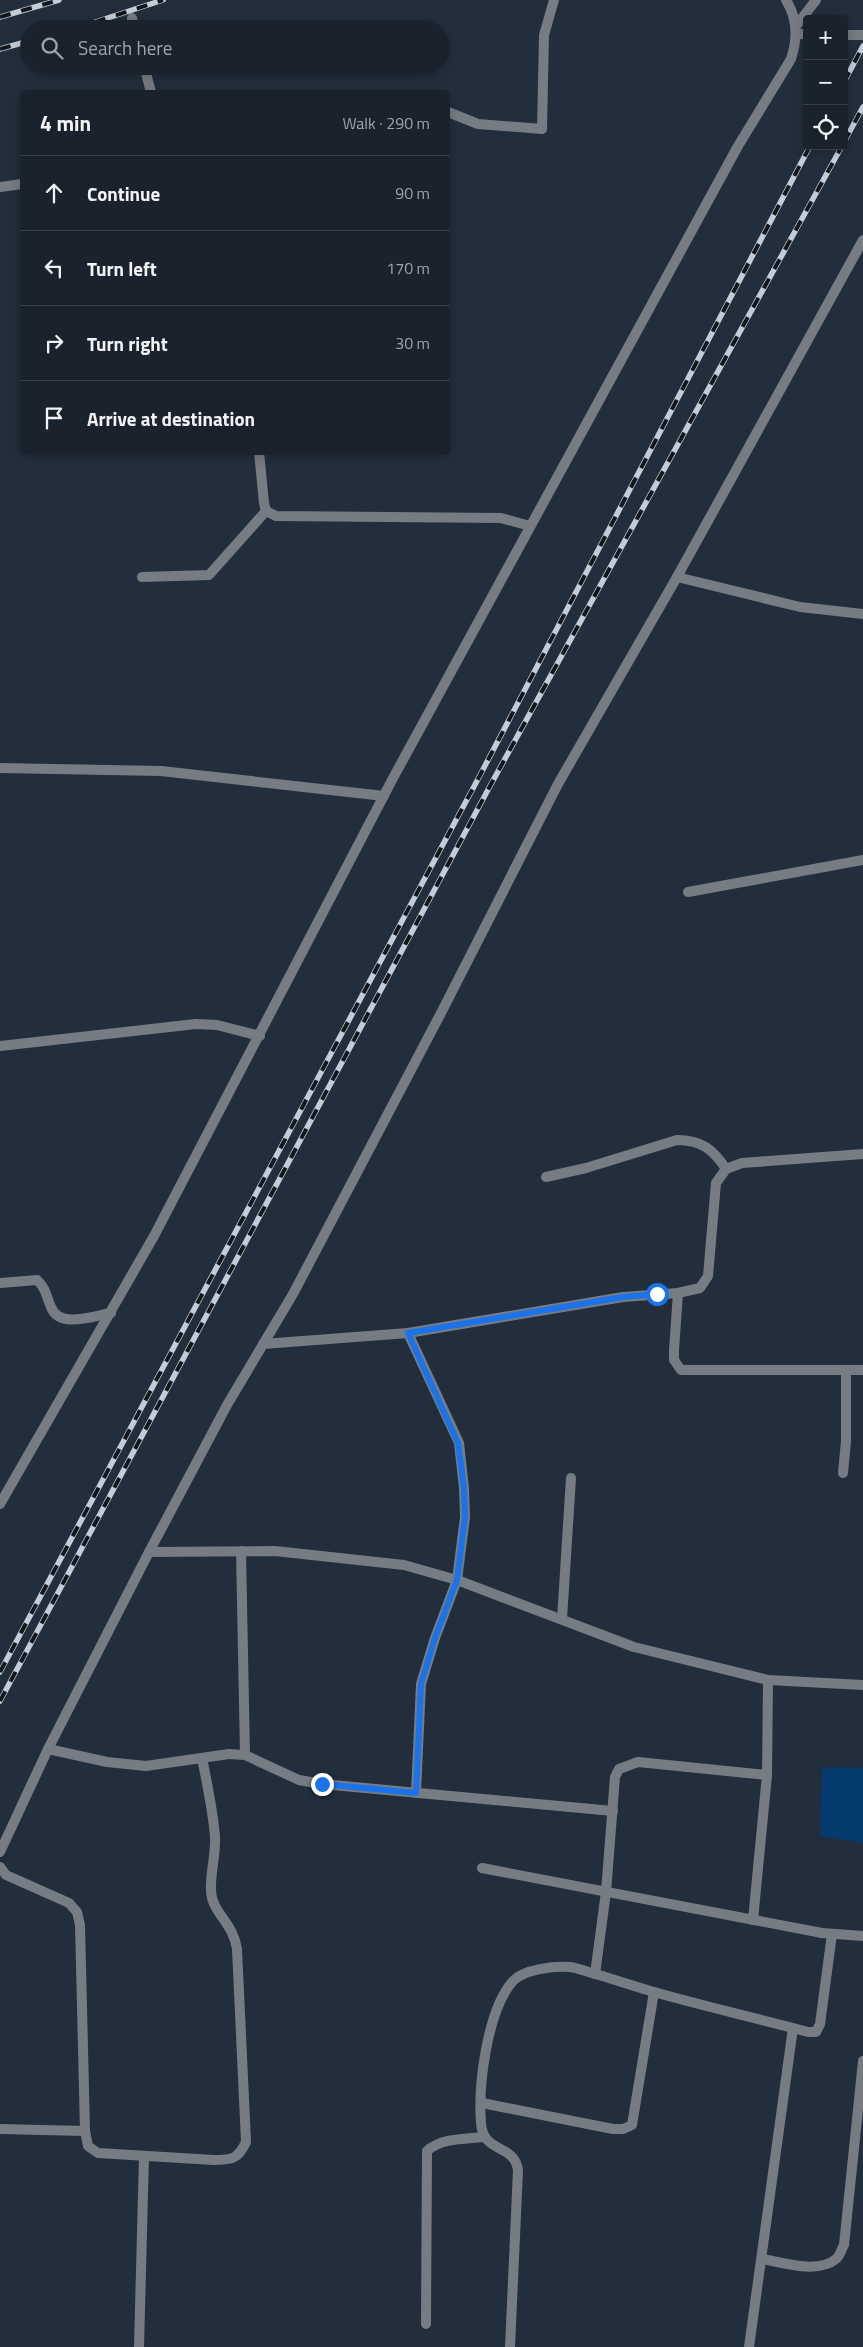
<!DOCTYPE html>
<meta charset="utf-8">
<style>
:root{--surface:#1a222d;--page:#272f39;--text:#f1f3f6;--muted:#9fa4aa;--line:#383f49}
body{margin:0;font-family:"Titillium Web",sans-serif;background:var(--page);color:var(--text)}
.controls{position:absolute;right:15px;top:15px;display:grid;overflow:hidden;border-radius:5px;box-shadow:0 2px 12px #0003}
.controls button{width:45px;height:45px;display:grid;place-items:center;padding:0;border:0;border-bottom:1px solid var(--line);background:var(--surface);color:var(--text);font:25px sans-serif}
.stop{position:absolute;width:15px;height:15px;margin:-11px;border:4px solid #1a73e8;border-radius:50%;background:#fff}
.stop.end{background:#1a73e8;border-color:#fff;box-shadow:0 1px 5px #0008}
.list{margin:0;padding:0;list-style:none}
h2{display:flex;justify-content:space-between;align-items:center;height:65px;margin:0;padding:0 20px;font-size:21px}
h2 small{font-size:16px;font-weight:400;color:var(--muted)}
.list li{display:grid;grid-template-columns:32px 1fr auto;gap:15px;align-items:center;box-sizing:border-box;height:75px;padding:0 20px;border-top:1px solid var(--line)}
.list b{display:block;font-size:19px;white-space:nowrap}
.list em{font-size:16px;font-style:normal;color:var(--muted)}
.icon{flex:none;width:28px;height:28px;fill:none;stroke:currentColor;stroke-width:2;stroke-linecap:round;stroke-linejoin:round}
.map{position:relative;flex:none;width:863px;height:2347px;overflow:hidden}
.search{position:absolute;background:var(--surface);box-shadow:0 2px 12px #0003;left:20px;top:20px;width:430px;height:55px;display:flex;align-items:center;gap:12px;box-sizing:border-box;padding:0 18px;border-radius:28px;color:var(--muted);font-size:19px}
.panel{position:absolute;background:var(--surface);box-shadow:0 2px 12px #0003;left:20px;top:90px;width:430px;height:365px;border-radius:5px}
.map>svg:first-child{display:block}
.green{fill:#053a6e}
.lines{fill:none;stroke-linecap:round;stroke-linejoin:round}
.minor{stroke:#767c83;stroke-width:10}
.rail-casing{stroke:#c4ccd7;stroke-width:5.5}
.rail{stroke:#10161c;stroke-width:4;stroke-dasharray:11;stroke-linecap:butt}
.route{stroke:#1a73e8;stroke-width:6}
</style>
<div class="map">
<svg width="863" height="2347" viewBox="0 0 863 2347">
<rect width="100%" height="100%" fill="#222e3c"/>
<!-- green -->
<polygon class="green" points="834,1767 863,1768 863,1843 820,1836 822,1768"/>
<g class="lines">
<!-- minor -->
<g class="minor">
<polyline points="132,18 134,29"/>
<polyline points="796,26 816,0"/>
<polyline points="796,34 807,34"/>
<polyline points="844,35 863,35"/>
<polyline points="144,66 151,92"/>
<polyline points="448,112 478,124 542,129 544,35 554,0"/>
<polyline points="0,187 22,184"/>
<polyline points="259,452 264,503 266,511 276,516 501,518 530,526"/>
<polyline points="142,577 209,575 266,511"/>
<polyline points="677,577 800,607 863,614"/>
<polyline points="0,768 161,771 384,796"/>
<polyline points="688,892 863,860"/>
<polyline points="0,1046 196,1024 217,1025 260,1036"/>
<path d="M546,1177l40,-9 91,-28c24,0 36,9 49,29"/>
<path d="M0,1283l37,-3c9,8 9,16 14,27 8,22 42,9 60,6"/>
<polyline points="678,1293 674,1350 674,1360 681,1370 863,1370"/>
<polyline points="408,1333 459,1443 464,1488 465,1517 457,1580 435,1638 421,1684 416,1793"/>
<polyline points="263,1344 408,1333 623,1297 678,1293 700,1288 708,1276 716,1183 726,1169 742,1163 863,1154"/>
<polyline points="843,1473 846,1441 846,1370"/>
<path d="M0,1504l154,-268 238,-456 346,-634 53,-87c7,-21 7,-40 -5,-59"/>
<polyline points="241,1551 245,1755"/>
<polyline points="149,1552 275,1551 404,1565 457,1580 634,1647 768,1680 863,1685"/>
<polyline points="562,1619 571,1478"/>
<polyline points="48,1749 107,1762 146,1766 229,1754 245,1755 299,1780 322,1784 613,1811"/>
<polyline points="0,1852 48,1749 149,1552 227,1405 293,1294 441,1013 558,784 677,577 863,240"/>
<path d="M0,1867l6,8 63,28 8,9 3,13 5,206 3,15 10,7 116,7c18,0 24,-1 32,-18l-9,-193c-4,-27 -25,-36 -26,-58 -1,-18 5,-36 4,-54 -2,-27 -8,-53 -13,-79"/>
<polyline points="482,1868 822,1933 863,1936"/>
<polyline points="753,1920 767,1775 768,1680"/>
<polyline points="595,1974 606,1892 615,1777 619,1769 638,1762 767,1775"/>
<polyline points="793,2028 808,2032 816,2032 820,2024 832,1934"/>
<polyline points="482,2103 613,2129 623,2129 632,2125 654,1992"/>
<polyline points="0,2129 85,2131"/>
<path d="M763,2259c21,4 55,15 73,0 4,-3 5,-9 8,-14l19,-184"/>
<path d="M426,2324l1,-173c14,-13 37,-12 56,-14"/>
<polyline points="139,2347 144,2156"/>
<path d="M510,2347l8,-177c-4,-27 -35,-16 -37,-47 -3,-37 6,-113 32,-142 11,-12 41,-15 57,-14 7,1 15,4 22,6 21,6 41,13 62,19 46,13 93,24 139,36l-44,319"/>
</g>
<defs>
<g id="rail">
<polyline points="0,17 59,0"/>
<polyline points="74,29 163,0"/>
<polyline points="0,49 29,41"/>
<polyline points="844,82 863,46"/>
<polyline points="844,142 863,107"/>
<polyline points="0,1672 478,779 810,146"/>
<polyline points="0,1701 490,786 842,146"/>
</g>
</defs>
<!-- rail casing -->
<use href="#rail" class="rail-casing"/>
<!-- rail -->
<use href="#rail" class="rail"/>
</g>
<g class="lines">
<!-- route -->
<polyline class="route" points="322,1784 416,1793 421,1684 435,1638 457,1580 465,1517 464,1488 458,1443 408,1333 623,1297 657,1294"/>
</g>
</svg>
<div class="controls">
<button>+</button>
<button>−</button>
<button><svg class="icon" aria-label="locate" viewBox="0 0 24 24"><circle cx="12" cy="12" r="6"/><path d="M12 2v4M12 18v4M2 12h4M18 12h4"/></svg></button>
</div>
<div class="stop" style="left:657px;top:1294px"></div>
<div class="stop end" style="left:322px;top:1784px"></div>
<div class="search"><svg class="icon" aria-label="search" viewBox="0 0 24 24"><circle cx="10" cy="10" r="6"/><path d="M15 15l6 6"/></svg>Search here</div>
<section class="panel">
<h2>4 min<small>Walk · 290 m</small></h2>
<ul class="list">
<li><svg class="icon" aria-label="ahead" viewBox="0 0 24 24"><path d="M12 20V5M6 11l6-6 6 6"/></svg><div><b>Continue</b></div><em>90 m</em></li>
<li><svg class="icon" aria-label="left" viewBox="0 0 24 24"><path d="M17 20v-9H6M10 6l-5 5 5 5"/></svg><div><b>Turn left</b></div><em>170 m</em></li>
<li><svg class="icon" aria-label="right" viewBox="0 0 24 24"><path d="M7 20v-9h11M14 6l5 5-5 5"/></svg><div><b>Turn right</b></div><em>30 m</em></li>
<li><svg class="icon" aria-label="arrive" viewBox="0 0 24 24"><path d="M6 21V4h12l-3 4 3 4H6"/></svg><div><b>Arrive at destination</b></div></li>
</ul>
</section>
</div>
